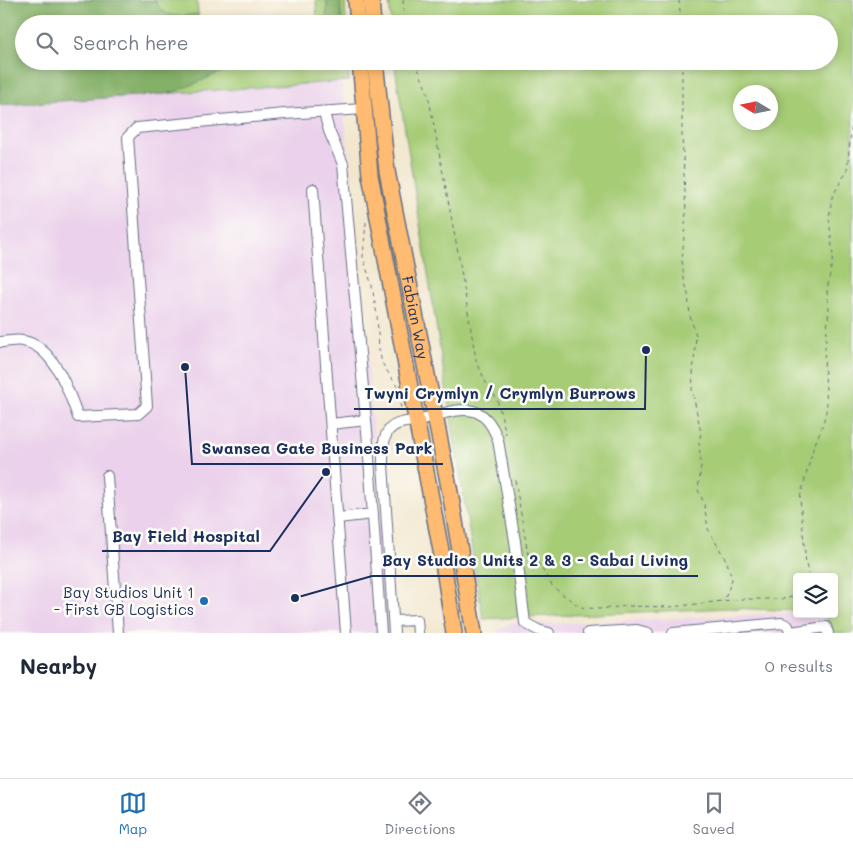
<!DOCTYPE html>
<style>
:root{--surface:#fff;--page:#f2f2f3;--text:#1f2937;--muted:#747a83;--line:#e0e1e3;--accent:#1f6fb2}
body{margin:0;font-family:Mali,sans-serif;background:var(--page);color:var(--text)}
.controls{position:absolute;right:15px;bottom:15px;display:grid;overflow:hidden;border-radius:5px;box-shadow:0 2px 8px #0003}
.controls button{width:45px;height:45px;display:grid;place-items:center;padding:0;border:0;border-bottom:1px solid var(--line);background:var(--surface);color:var(--text);font:25px sans-serif}
.compass{position:absolute;left:733px;top:85px;width:45px;height:45px;border-radius:50%;background:var(--surface);box-shadow:0 2px 8px #0003;rotate:280deg}
.list{margin:0;padding:0;list-style:none}
h2{display:flex;justify-content:space-between;align-items:center;height:65px;margin:0;padding:0 20px;font-size:21px}
h2 small{font-size:16px;font-weight:400;color:var(--muted)}
.icon{flex:none;width:28px;height:28px;fill:none;stroke:currentColor;stroke-width:2;stroke-linecap:round;stroke-linejoin:round}
.map{position:relative;flex:none;width:853px;height:633px;overflow:hidden}
.search{position:absolute;background:var(--surface);box-shadow:0 2px 8px #0003;left:15px;right:15px;top:15px;height:55px;display:flex;align-items:center;gap:12px;box-sizing:border-box;padding:0 18px;border-radius:28px;color:var(--muted);font-size:19px}
.sheet{height:145px;background:var(--surface)}
nav{display:flex;justify-content:space-around;align-items:center;box-sizing:border-box;height:70px;border-top:1px solid var(--line);background:var(--surface);font-size:14px;color:var(--muted)}
nav a{display:grid;justify-items:center;gap:2px}
nav .on{color:var(--accent)}
.map>svg:first-child{display:block}
.built{fill:#ebd1eb}
.green{fill:#a6cc76;stroke:#607e6a;fill-rule:evenodd}
.forest{fill:#84b067;stroke:#507062}
.lines{fill:none;stroke-linecap:round;stroke-linejoin:round}
.minor-casing{stroke:#666f85;stroke-width:12}
.highway-casing{stroke:#666f85;stroke-width:18}
.path{stroke:#666f85;stroke-width:1;stroke-dasharray:4 4;stroke-linecap:butt}
.minor{stroke:#fff;stroke-width:10}
.highway{stroke:#febb71;stroke-width:15}
.poi-dot{fill:#1f6fb2;stroke:#fdfcf7;stroke-width:2}
.labels{text-anchor:middle;dominant-baseline:central;stroke-width:5;stroke-linejoin:round;paint-order:stroke}
.street-label{font-size:15px;fill:#1b2f5e;stroke:#fdfcf7}
.poi-label{font-size:15px;fill:#1b2f5e;stroke:#fdfcf7;text-anchor:end}
.leader{fill:none;stroke:#1b2f5e;stroke-width:2}
.callout-dot{fill:#1b2f5e;stroke:#fdfcf7;stroke-width:2}
.callout-label{font-size:16px;text-anchor:middle;font-weight:bold;fill:#1b2f5e;stroke:#fdfcf7;stroke-width:5;stroke-linejoin:round;paint-order:stroke}
</style>
<div class="map">
<svg width="853" height="633" viewBox="0 0 853 633">
<rect width="100%" height="100%" fill="#fdfcf7"/>
<filter id="ink" filterUnits="userSpaceOnUse"><feTurbulence type="fractalNoise" baseFrequency=".02" numOctaves="2"/><feDisplacementMap in="SourceGraphic" scale="10" xChannelSelector="R" yChannelSelector="G"/><feConvolveMatrix kernelMatrix="1 2 1 2 8 2 1 2 1" color-interpolation-filters="sRGB"/></filter>
<filter id="wash" filterUnits="userSpaceOnUse"><feTurbulence type="fractalNoise" baseFrequency=".0096" numOctaves="4" result="noise"/><feDisplacementMap in="SourceGraphic" scale="20" xChannelSelector="R" yChannelSelector="G"/><feGaussianBlur stdDeviation="1.12" result="paint"/><feColorMatrix in="noise" values="0 0 0 0 0 0 0 0 0 0 0 0 0 0 0 0 0 1.4 0 .05"/><feComposite in="paint" operator="in"/></filter>
<g filter="url(#wash)">
<rect width="100%" height="100%" fill="#f2e7ce"/>
<!-- built -->
<g class="built">
<polygon points="342,82 345,121 364,305 388,633 0,633 0,105"/>
<polygon points="797,613 797,614 825,614 833,633 498,633 497,630 516,622 536,624"/>
</g>
<!-- green -->
<g class="green">
<polygon points="0,0 197,0 199,24 24,24 24,61 348,61 349,81 0,105"/>
<polygon points="316,0 345,0 346,24 317,24"/>
<path d="M389,0h464v633h-19l-9,-19h9v-37h-37v34l-68,-3 -246,11 -89,-558h435v-37h-438zM740,92h30v30h-30z"/>
</g>
<!-- forest -->
<g class="forest">
<path d="M0,0h155c8,20 25,16 43,14l1,10h-175v37h237c-33,3 -62,24 -95,33l-166,11z"/>
<polygon points="327,0 340,0 342,24 326,24"/>
</g>
</g>
<g filter="url(#ink)">
<g class="lines">
<defs>
<g id="minor">
<polyline points="324,113 329,131 343,164 368,443 381,633"/>
<polyline points="313,189 346,633"/>
<path d="M0,342c7,0 16,-3 23,-1 31,5 46,51 55,76l60,-3 9,-8 -19,-269 9,-9 147,-14 80,-5"/>
<polyline points="331,424 366,420"/>
<polyline points="107,476 118,633"/>
<polyline points="338,518 373,514"/>
<polyline points="394,621 417,620 418,633"/>
<polyline points="790,632 826,627 828,633"/>
<path d="M394,633l-11,-169c0,-10 -1,-26 6,-34 7,-9 22,-8 33,-11 34,-8 60,-23 76,21l17,101 10,82 13,7 11,3"/>
<polyline points="588,633 637,630 648,633"/>
<polyline points="673,633 782,623 788,626 790,633"/>
</g>
<g id="highway">
<polyline points="356,0 358,24"/>
<polyline points="371,0 373,24"/>
<polyline points="360,61 370,175 442,556 454,633"/>
<path id="s1" d="M375,61l12,110 63,321 24,141"/>
</g>
</defs>
<!-- minor casing -->
<use href="#minor" class="minor-casing"/>
<!-- highway casing -->
<use href="#highway" class="highway-casing"/>
<!-- path -->
<g class="path">
<polyline points="403,0 405,24"/>
<polyline points="679,0 681,24"/>
<polyline points="415,61 428,94 459,258 476,360 486,383 497,399 506,434"/>
<polyline points="682,61 682,136 686,213 682,260 684,279 688,294 690,316 696,335 692,389 701,433 699,443 701,466 698,490 704,503 708,529 727,562 732,580 724,601"/>
<polyline points="366,222 363,257 372,286 377,315 379,349 382,363 398,388"/>
<polyline points="400,404 402,412"/>
<polyline points="515,480 528,554"/>
<polyline points="527,554 532,553 553,587 580,607 599,609 627,606 670,607 740,599 782,599 797,596"/>
<polyline points="809,577 806,564 800,498 813,449 823,424 827,407 824,359 829,309 827,291 833,256 829,218 832,197 847,171 853,111"/>
</g>
<!-- minor -->
<use href="#minor" class="minor"/>
<!-- highway -->
<use href="#highway" class="highway"/>
</g>
</g>
<!-- markers -->
<circle class="poi-dot" cx="204" cy="601" r="5"/>
<g class="labels">
<!-- street labels -->
<g class="street-label">
<text stroke="none"><textPath href="#s1" startOffset="260">Fabian Way</textPath></text>
</g>
<!-- poi labels -->
<g class="poi-label">
<text x="194" y="592">Bay Studios Unit 1<tspan x="194" dy="17">- First GB Logistics</tspan></text>
</g>
</g>
<!-- callouts -->
<path class="leader" d="M646 350L645 409H354M185 367L192 464H443M326 472L270 551H102M295 598L372 576H698"/>
<g class="callout-dot">
<circle cx="646" cy="350" r="5"/>
<circle cx="185" cy="367" r="5"/>
<circle cx="326" cy="472" r="5"/>
<circle cx="295" cy="598" r="5"/>
</g>
<g class="callout-label">
<text x="500" y="399">Twyni Crymlyn / Crymlyn Burrows</text>
<text x="317" y="454">Swansea Gate Business Park</text>
<text x="186" y="542">Bay Field Hospital</text>
<text x="535" y="566">Bay Studios Units 2 &amp; 3 - Sabai Living</text>
</g>
</svg>
<div class="controls">
<button><svg class="icon" aria-label="layers" viewBox="0 0 24 24"><path d="M12 4l9 5-9 5-9-5zM3 14l9 5 9-5"/></svg></button>
</div>
<svg class="compass" viewBox="-18 -18 36 36"><path d="M0-13l5 13h-10z" fill="#e53935"/><path d="M0 13l5-13h-10z" fill="#747a83"/></svg>
<div class="search"><svg class="icon" aria-label="search" viewBox="0 0 24 24"><circle cx="10" cy="10" r="6"/><path d="M15 15l6 6"/></svg>Search here</div>
</div>
<section class="sheet">
<h2>Nearby<small>0 results</small></h2>
<ul class="list">
</ul>
</section>
<nav>
<a class="on"><svg class="icon" aria-label="map" viewBox="0 0 24 24"><path d="M3 6l6-2 6 2 6-2v14l-6 2-6-2-6 2zM9 4v14M15 6v14"/></svg>Map</a>
<a><svg class="icon" aria-label="directions" viewBox="0 0 24 24"><path d="M12 3l9 9-9 9-9-9zM9 14v-3h6M13 9l2 2-2 2"/></svg>Directions</a>
<a><svg class="icon" aria-label="saved" viewBox="0 0 24 24"><path d="M7 4h10v16l-5-4-5 4z"/></svg>Saved</a>
</nav>
